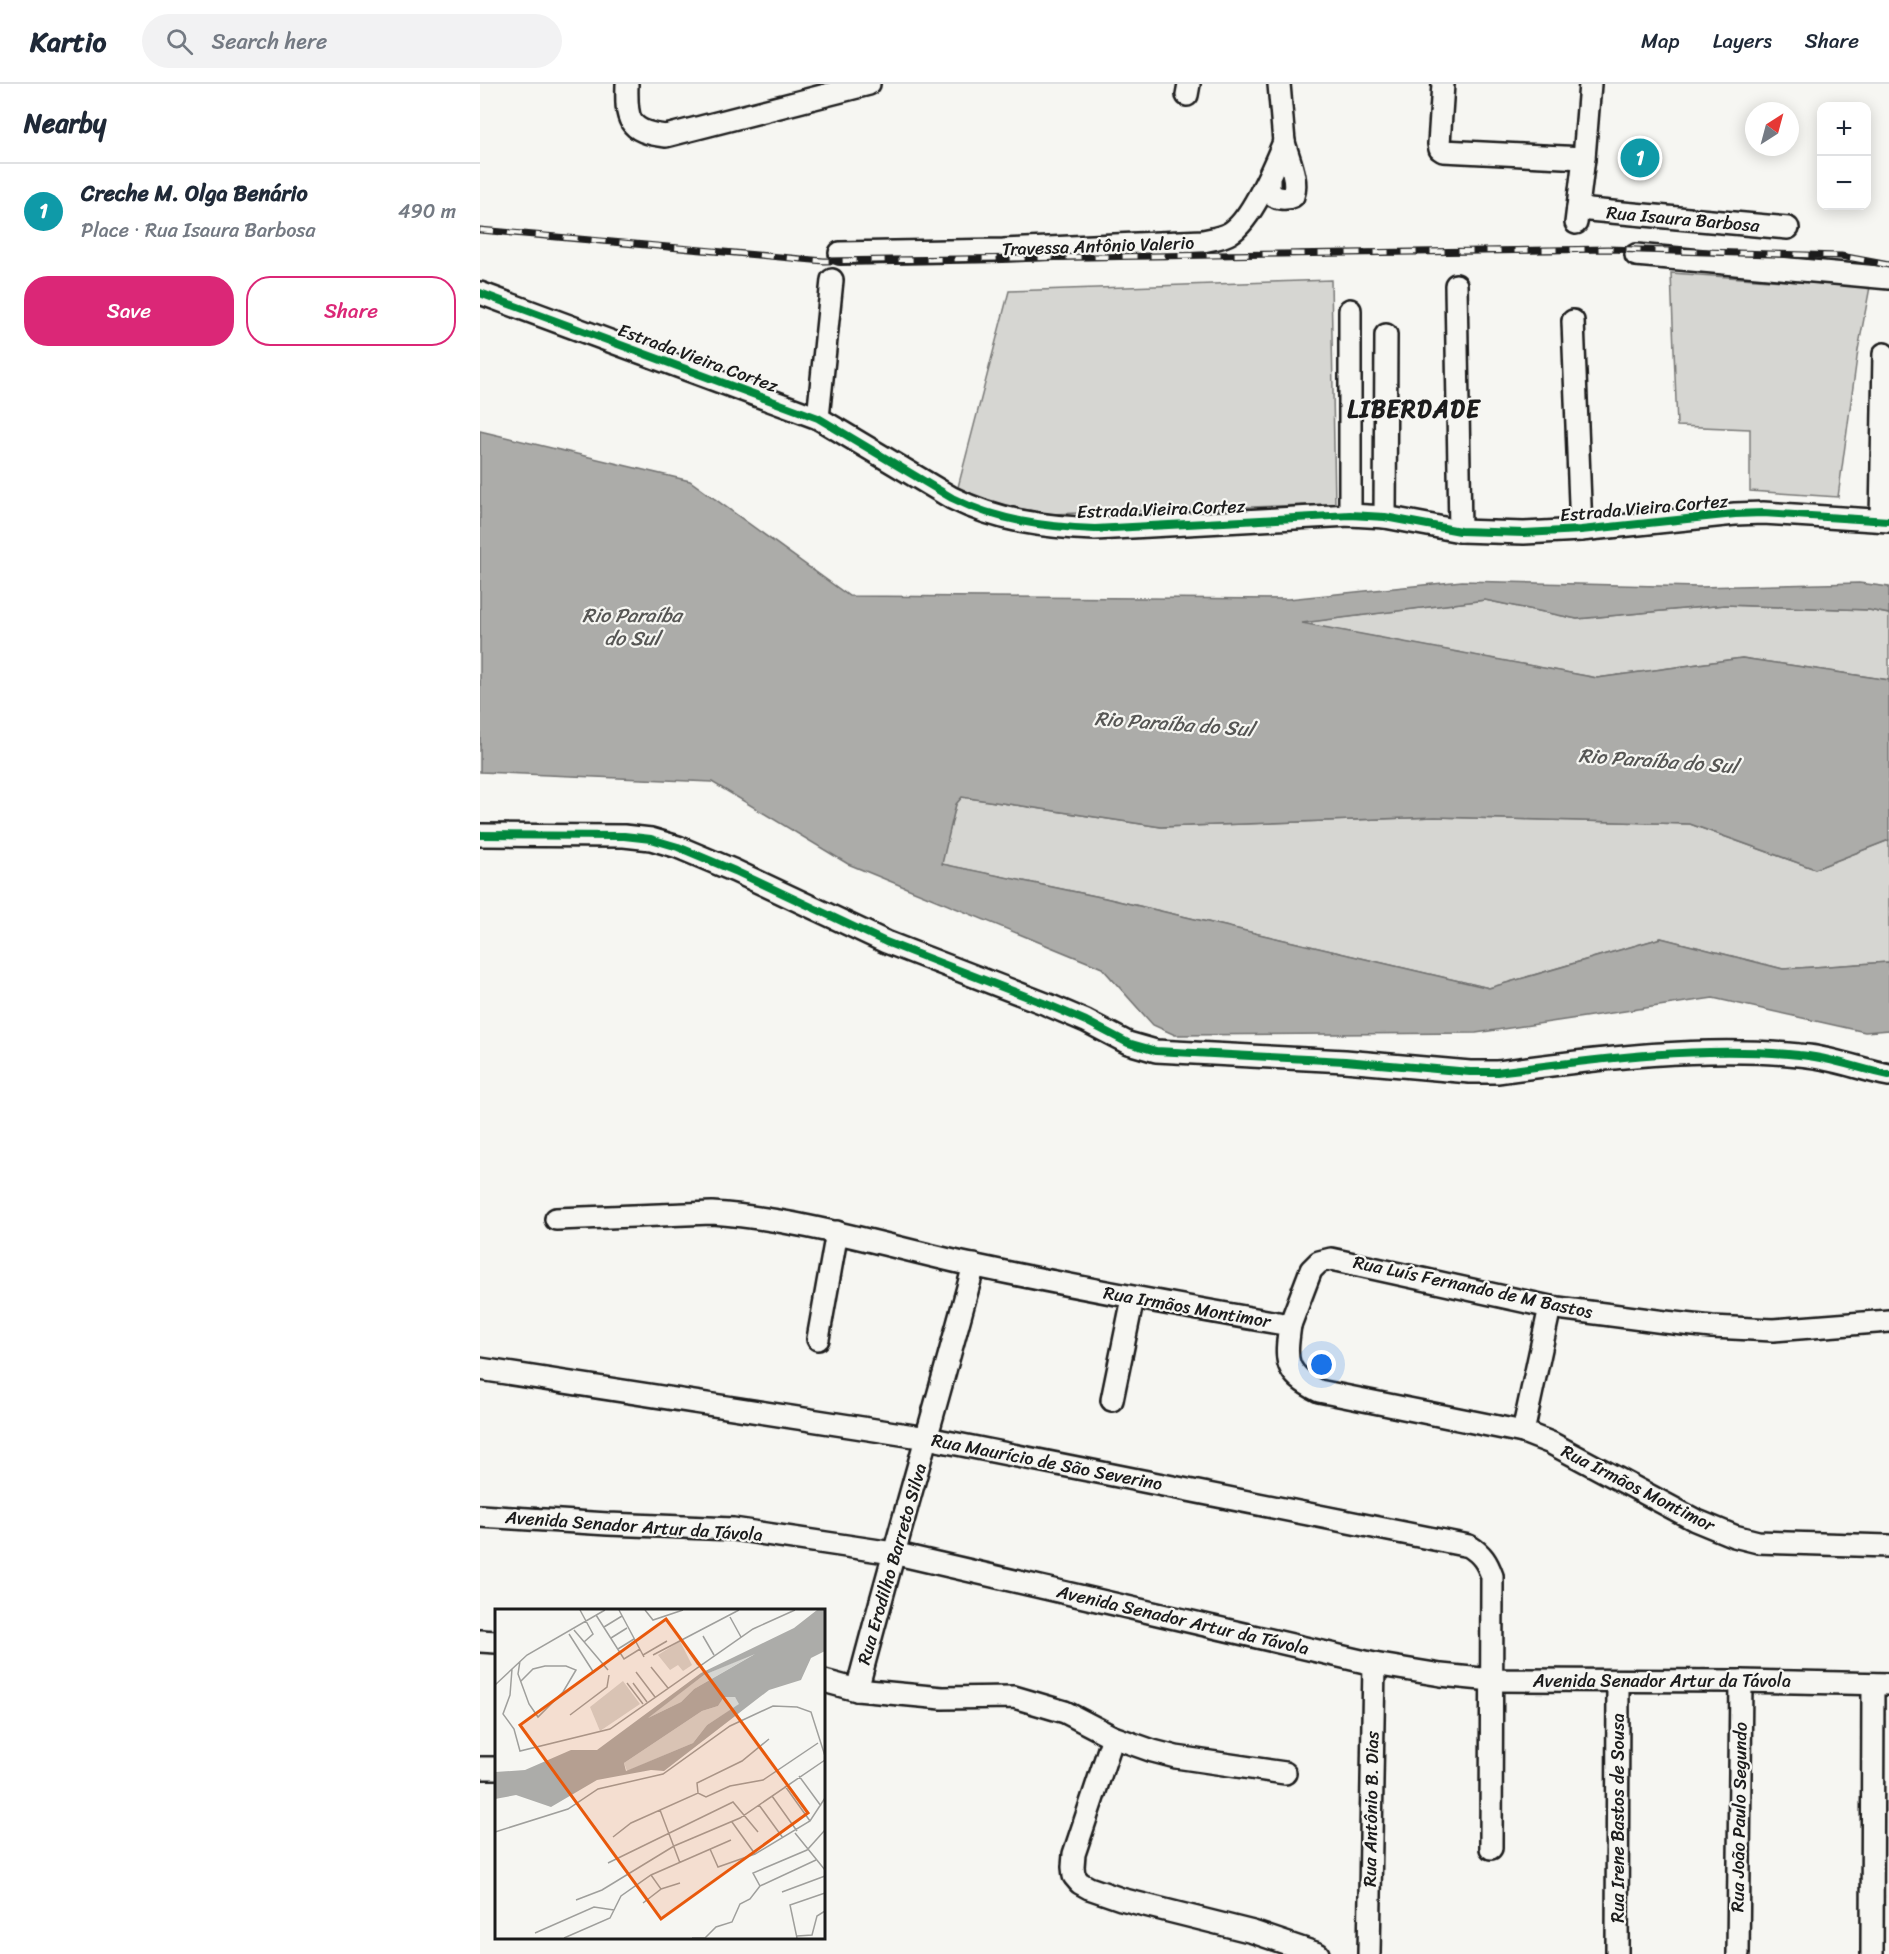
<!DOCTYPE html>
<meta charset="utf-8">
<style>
:root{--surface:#fff;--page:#f2f2f3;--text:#1f2937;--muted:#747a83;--line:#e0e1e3;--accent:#db2777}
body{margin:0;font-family:Sriracha,sans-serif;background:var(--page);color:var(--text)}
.controls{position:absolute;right:18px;top:18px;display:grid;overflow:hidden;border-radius:12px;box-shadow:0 3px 15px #0003}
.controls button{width:54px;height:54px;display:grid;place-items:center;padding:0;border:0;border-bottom:2px solid var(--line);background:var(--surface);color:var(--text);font:30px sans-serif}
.compass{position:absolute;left:1265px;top:18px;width:54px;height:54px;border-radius:50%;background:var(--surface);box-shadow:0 3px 15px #0003;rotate:36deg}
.you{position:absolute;left:842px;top:1281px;width:21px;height:21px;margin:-15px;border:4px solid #fff;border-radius:50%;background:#1a73e8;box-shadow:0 0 0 9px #1a73e833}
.badge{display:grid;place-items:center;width:39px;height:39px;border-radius:50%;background:var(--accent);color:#fff;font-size:20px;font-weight:700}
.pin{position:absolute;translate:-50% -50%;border:3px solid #fff;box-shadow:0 2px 6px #0006}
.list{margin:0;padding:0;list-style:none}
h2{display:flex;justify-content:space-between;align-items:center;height:78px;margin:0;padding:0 24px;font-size:26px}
h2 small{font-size:20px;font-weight:400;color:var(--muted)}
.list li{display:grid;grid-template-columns:39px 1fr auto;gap:18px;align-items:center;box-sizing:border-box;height:96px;padding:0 24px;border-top:2px solid var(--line)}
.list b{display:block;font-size:22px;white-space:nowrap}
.list p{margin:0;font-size:20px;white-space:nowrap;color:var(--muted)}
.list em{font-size:20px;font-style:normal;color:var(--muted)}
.actions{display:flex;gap:12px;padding:18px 24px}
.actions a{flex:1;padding:14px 0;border:2px solid var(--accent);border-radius:24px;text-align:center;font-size:21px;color:var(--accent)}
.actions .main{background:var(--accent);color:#fff}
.icon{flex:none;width:33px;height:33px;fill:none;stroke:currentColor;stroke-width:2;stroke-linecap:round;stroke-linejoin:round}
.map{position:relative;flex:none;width:1409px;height:1870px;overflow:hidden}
header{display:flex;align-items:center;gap:36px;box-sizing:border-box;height:84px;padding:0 30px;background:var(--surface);border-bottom:2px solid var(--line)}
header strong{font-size:28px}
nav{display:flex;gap:33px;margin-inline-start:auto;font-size:21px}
.search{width:420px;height:54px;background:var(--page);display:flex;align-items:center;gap:15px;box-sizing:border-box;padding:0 21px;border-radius:33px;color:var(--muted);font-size:22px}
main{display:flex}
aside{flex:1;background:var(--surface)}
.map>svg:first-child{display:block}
.green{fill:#d6d6d2;stroke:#797977;stroke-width:1.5}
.water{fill:#acaca9;stroke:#727271;stroke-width:1.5}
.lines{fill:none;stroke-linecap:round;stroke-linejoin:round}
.street-casing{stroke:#1c1c1c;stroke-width:26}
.street{stroke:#f6f6f2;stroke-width:21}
.rail-casing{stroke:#1c1c1c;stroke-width:7}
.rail{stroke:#f6f6f2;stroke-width:4.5;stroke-dasharray:14;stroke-linecap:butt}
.cycleway-casing{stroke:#f6f6f2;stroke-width:11}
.cycleway{stroke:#00873e;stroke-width:8}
.labels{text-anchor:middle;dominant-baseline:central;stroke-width:4.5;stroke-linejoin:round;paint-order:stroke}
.street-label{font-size:18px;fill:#1c1c1c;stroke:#f6f6f2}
.water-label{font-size:20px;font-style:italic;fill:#565654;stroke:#f6f6f2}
.district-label{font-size:24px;font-weight:bold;letter-spacing:1.5px;fill:#1c1c1c;stroke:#f6f6f2}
.inset-road{fill:none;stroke:#9f9f9c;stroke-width:1.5}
.view{fill:#e8590c;fill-opacity:0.15;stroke:#e8590c;stroke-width:3}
.inset-edge{fill:none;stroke:#1c1c1c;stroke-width:3}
</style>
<header>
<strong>Kartio</strong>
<div class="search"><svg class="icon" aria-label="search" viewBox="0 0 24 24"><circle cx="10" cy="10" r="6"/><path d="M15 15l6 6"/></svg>Search here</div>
<nav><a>Map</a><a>Layers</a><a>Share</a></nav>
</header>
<main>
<aside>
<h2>Nearby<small></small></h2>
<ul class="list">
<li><span class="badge" style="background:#0f9aa8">1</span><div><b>Creche M. Olga Benário</b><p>Place · Rua Isaura Barbosa</p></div><em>490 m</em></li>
</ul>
<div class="actions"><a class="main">Save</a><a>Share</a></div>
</aside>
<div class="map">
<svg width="1409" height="1870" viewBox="0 0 1409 1870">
<rect width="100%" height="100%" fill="#f6f6f2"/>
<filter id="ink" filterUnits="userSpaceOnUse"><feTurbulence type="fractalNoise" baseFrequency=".0167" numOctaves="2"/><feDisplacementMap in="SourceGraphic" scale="12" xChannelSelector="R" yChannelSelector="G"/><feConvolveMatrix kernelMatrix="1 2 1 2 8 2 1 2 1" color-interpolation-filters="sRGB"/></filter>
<g filter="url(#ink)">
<!-- green -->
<g class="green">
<polygon points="1191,189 1390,203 1378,266 1358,413 1270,407 1270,345 1197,342"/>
<polygon points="851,196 855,420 571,430 512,420 478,403 529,207"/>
<polygon points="1005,516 1097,535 1245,521 1389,526 1409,530 1409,596 1262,574 1117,594 819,539"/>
<polygon points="482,713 681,743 955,733 1210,740 1335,785 1409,756 1409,878 1303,885 1181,854 1009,904 625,814 461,780 476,720"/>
</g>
<!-- water -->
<polygon class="water" points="0,347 210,397 369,512 808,515 982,497 1219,503 1379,499 1409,503 1409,530 1389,526 1245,521 1097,535 1005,516 822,539 1117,594 1262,574 1409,596 1409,756 1335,785 1210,740 955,733 681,743 482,713 476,720 462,780 625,814 1009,904 1181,854 1303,885 1409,878 1409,946 1385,948 1233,914 996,949 695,951 673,941 622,884 368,780 232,698 0,688"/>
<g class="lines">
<defs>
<g id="street">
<path d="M147,0c-1,35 0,48 39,52l203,-52"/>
<polyline points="799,0 804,58"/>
<polyline points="963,0 959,60 960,65 963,67 1104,74"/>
<polyline points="707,11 709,0"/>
<polyline points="1098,125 1308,144"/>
<polyline points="1096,139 1104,74 1110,0"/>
<path d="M360,169l163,-3 200,-9c9,-2 19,-3 27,-8 22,-13 44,-67 54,-91 4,16 15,38 9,54 -8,4 -18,3 -24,-5v-13"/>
<polyline points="1156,171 1409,194"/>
<polyline points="976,201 980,447"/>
<path d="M0,209l338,125 134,80c46,23 93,29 143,31l255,-14 35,2 75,14 64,2 57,-3 154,-16 28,-1 126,8"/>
<polyline points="870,226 870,431"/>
<polyline points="1093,237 1101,446"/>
<polyline points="338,334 352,196"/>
<polyline points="905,433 906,251"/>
<polyline points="1401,436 1404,270"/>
<path d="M0,751l144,1 27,3 27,8 57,24 151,71 160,62 40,17 42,22 28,8 189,10 125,11h27c100,-13 202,-27 302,-17 31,2 60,14 90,20"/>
<path d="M76,1135l156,-6c90,6 177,34 264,53 104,22 209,41 314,59 -5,36 -6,48 29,66l204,41 28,11 144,77 39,16 24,6 131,4"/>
<polyline points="810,1241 831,1186 839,1178 851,1175 1070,1223 1185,1238 1232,1243 1293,1246 1409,1237"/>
<polyline points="338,1255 357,1148"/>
<path d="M0,1285l447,69 542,108c13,8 18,16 23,30l-1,272"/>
<polyline points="632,1316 653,1214"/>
<polyline points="1043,1348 1070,1223"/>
<polyline points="0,1432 128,1440 253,1445 413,1469 894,1580 961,1591 1012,1596 1261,1597 1409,1600"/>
<polyline points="0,1557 16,1558"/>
<polyline points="344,1597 377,1606 462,1614 534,1613 585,1628 633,1653 673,1667 696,1673 805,1689"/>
<path d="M377,1606c37,-142 79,-283 117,-425"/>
<polyline points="633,1653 594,1770 593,1783 594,1792 600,1799 609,1804 641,1815 773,1848 838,1870"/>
<polyline points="0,1684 16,1684"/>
<polyline points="889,1870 894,1580"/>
<polyline points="1137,1870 1138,1597"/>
<polyline points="1258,1870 1261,1597"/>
<polyline points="1392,1870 1393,1600"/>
</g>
</defs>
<!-- street casing -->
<use href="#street" class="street-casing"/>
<!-- street -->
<use href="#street" class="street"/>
<defs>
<polyline id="rail" points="0,146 344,177 1128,165 1361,172 1409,181"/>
</defs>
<!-- rail casing -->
<use href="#rail" class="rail-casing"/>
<!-- rail -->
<use href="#rail" class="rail"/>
<defs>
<g id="cycleway">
<path d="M0,209l338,125 134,80c46,23 93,29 143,31l255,-14 35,2 75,14 64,2 57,-3 154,-16 28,-1 126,8"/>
<path d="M0,751l144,1 27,3 27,8 57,24 151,71 160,62 40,17 42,22 28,8 189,10 125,11h27c100,-13 202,-27 302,-17 31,2 60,14 90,20"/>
</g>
</defs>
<!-- cycleway casing -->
<use href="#cycleway" class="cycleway-casing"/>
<!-- cycleway -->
<use href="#cycleway" class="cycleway"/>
</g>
</g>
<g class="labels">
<!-- street labels -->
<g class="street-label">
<text transform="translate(1203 135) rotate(5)">Rua Isaura Barbosa</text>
<text transform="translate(618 162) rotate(-2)">Travessa Antônio Valerio</text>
<text transform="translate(218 274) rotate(20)">Estrada Vieira Cortez</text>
<text transform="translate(1164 424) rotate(-5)">Estrada Vieira Cortez</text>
<text transform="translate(681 425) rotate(-2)">Estrada Vieira Cortez</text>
<text transform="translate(993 1203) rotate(12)">Rua Luís Fernando de M Bastos</text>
<text transform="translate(707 1223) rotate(10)">Rua Irmãos Montimor</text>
<text transform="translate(567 1378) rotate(11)">Rua Maurício de São Severino</text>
<text transform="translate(1158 1404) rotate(27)">Rua Irmãos Montimor</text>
<text transform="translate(154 1442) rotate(4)">Avenida Senador Artur da Távola</text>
<text transform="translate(412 1480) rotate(-74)">Rua Erodilho Barreto Silva</text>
<text transform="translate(703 1536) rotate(13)">Avenida Senador Artur da Távola</text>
<text x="1182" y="1597">Avenida Senador Artur da Távola</text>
<text transform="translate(891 1725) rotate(-89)">Rua Antônio B. Dias</text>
<text transform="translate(1259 1733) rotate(-89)">Rua João Paulo Segundo</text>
<text transform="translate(1138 1734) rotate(-90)">Rua Irene Bastos de Sousa</text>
</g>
<!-- water labels -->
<g class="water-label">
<text x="152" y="531">Rio Paraíba<tspan x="152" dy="23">do Sul</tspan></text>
<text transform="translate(694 640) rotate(4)">Rio Paraíba do Sul</text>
<text transform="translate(1178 677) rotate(4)">Rio Paraíba do Sul</text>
</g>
<!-- district labels -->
<g class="district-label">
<text x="934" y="325">LIBERDADE</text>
</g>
</g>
<!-- overview -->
<g transform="translate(15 1525)">
<rect width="330" height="330" fill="#f6f6f2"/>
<path d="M185,32l12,24 -9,6 -5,-6 -8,5 -12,-15zM263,43l-64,37 -13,13 -35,17 58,-44zM128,72l17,23 -40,27 -10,-24zM229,88h11l5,7 -33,21 -14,18 -66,28 -3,-8 78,-52 16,-5z" fill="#d6d6d2"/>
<path d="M322,1h8v41l-14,7 -10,22 -32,10 -105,81 -13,-1 -54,10 -46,27 -35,-12 -21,4v-27l30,-2 46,-20h26l104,-77 93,-45zM260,45l-61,35 -13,13 -33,16 56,-43zM229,88h11l4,7 -32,21 -14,18 -67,28 -2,-8 78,-52 16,-5z" fill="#acaca9" fill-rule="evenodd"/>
<path class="inset-road" d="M85,1l13,24 -9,8M124,1l25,47M150,1l8,10 30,-10M101,6l28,44 16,-10M235,8l11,20M109,18l18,-11M79,21l34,40M74,25l25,39M208,27l11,19M116,29l16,-10M191,38l12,18M123,40l16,-10M148,46l24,-14M158,46l86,-45M25,52l-2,13 11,30 9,13 25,-25 13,-22 -10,-4h-21l-12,3 -12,12M156,58l17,21M17,60l-2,26 -7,19 11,15 6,22 90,-22 143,-100 42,-19M141,63l19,25M132,74l16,21M138,74l14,19M0,76l32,-30 78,-45M75,106l37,-28 2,-12M304,167l22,30M290,177l25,35M203,184l-1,-10 45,-22 27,-22M277,187l25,35M264,196l24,33M165,201l20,53M237,213l23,32M0,223l73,-23 30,-20 65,-15 67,-48 43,-20 24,1 14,5 14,44M300,224l30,37M118,228l18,-14 67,-30 8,4 24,-11 33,-6 55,-37M215,240l8,18 37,-13 55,-33 15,-23M321,251l-56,26 -7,-13 54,-23 18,-20M113,254l125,-61 25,30M166,280l19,-6M287,283l43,-16M81,291l26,-10 72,-44 66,-28 85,-58M148,294l18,-14 -10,-14M40,324l59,-26 20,3M302,327l15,-1 5,-19 8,-5M69,329l46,-20 11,-22 30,-21 80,-35M197,329h13l11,-11 16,-5 8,-18 10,-5 10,-13M302,329l-7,-33 35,-12"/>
<path class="view" d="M171,10l142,194 -147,106 -141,-194z"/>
<rect width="330" height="330" class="inset-edge"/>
</g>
</svg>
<div class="controls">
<button>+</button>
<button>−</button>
</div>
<svg class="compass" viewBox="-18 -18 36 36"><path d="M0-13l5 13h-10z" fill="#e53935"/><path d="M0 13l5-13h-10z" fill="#747a83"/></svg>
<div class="you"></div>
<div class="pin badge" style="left:1160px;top:74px;background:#0f9aa8">1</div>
</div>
</main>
